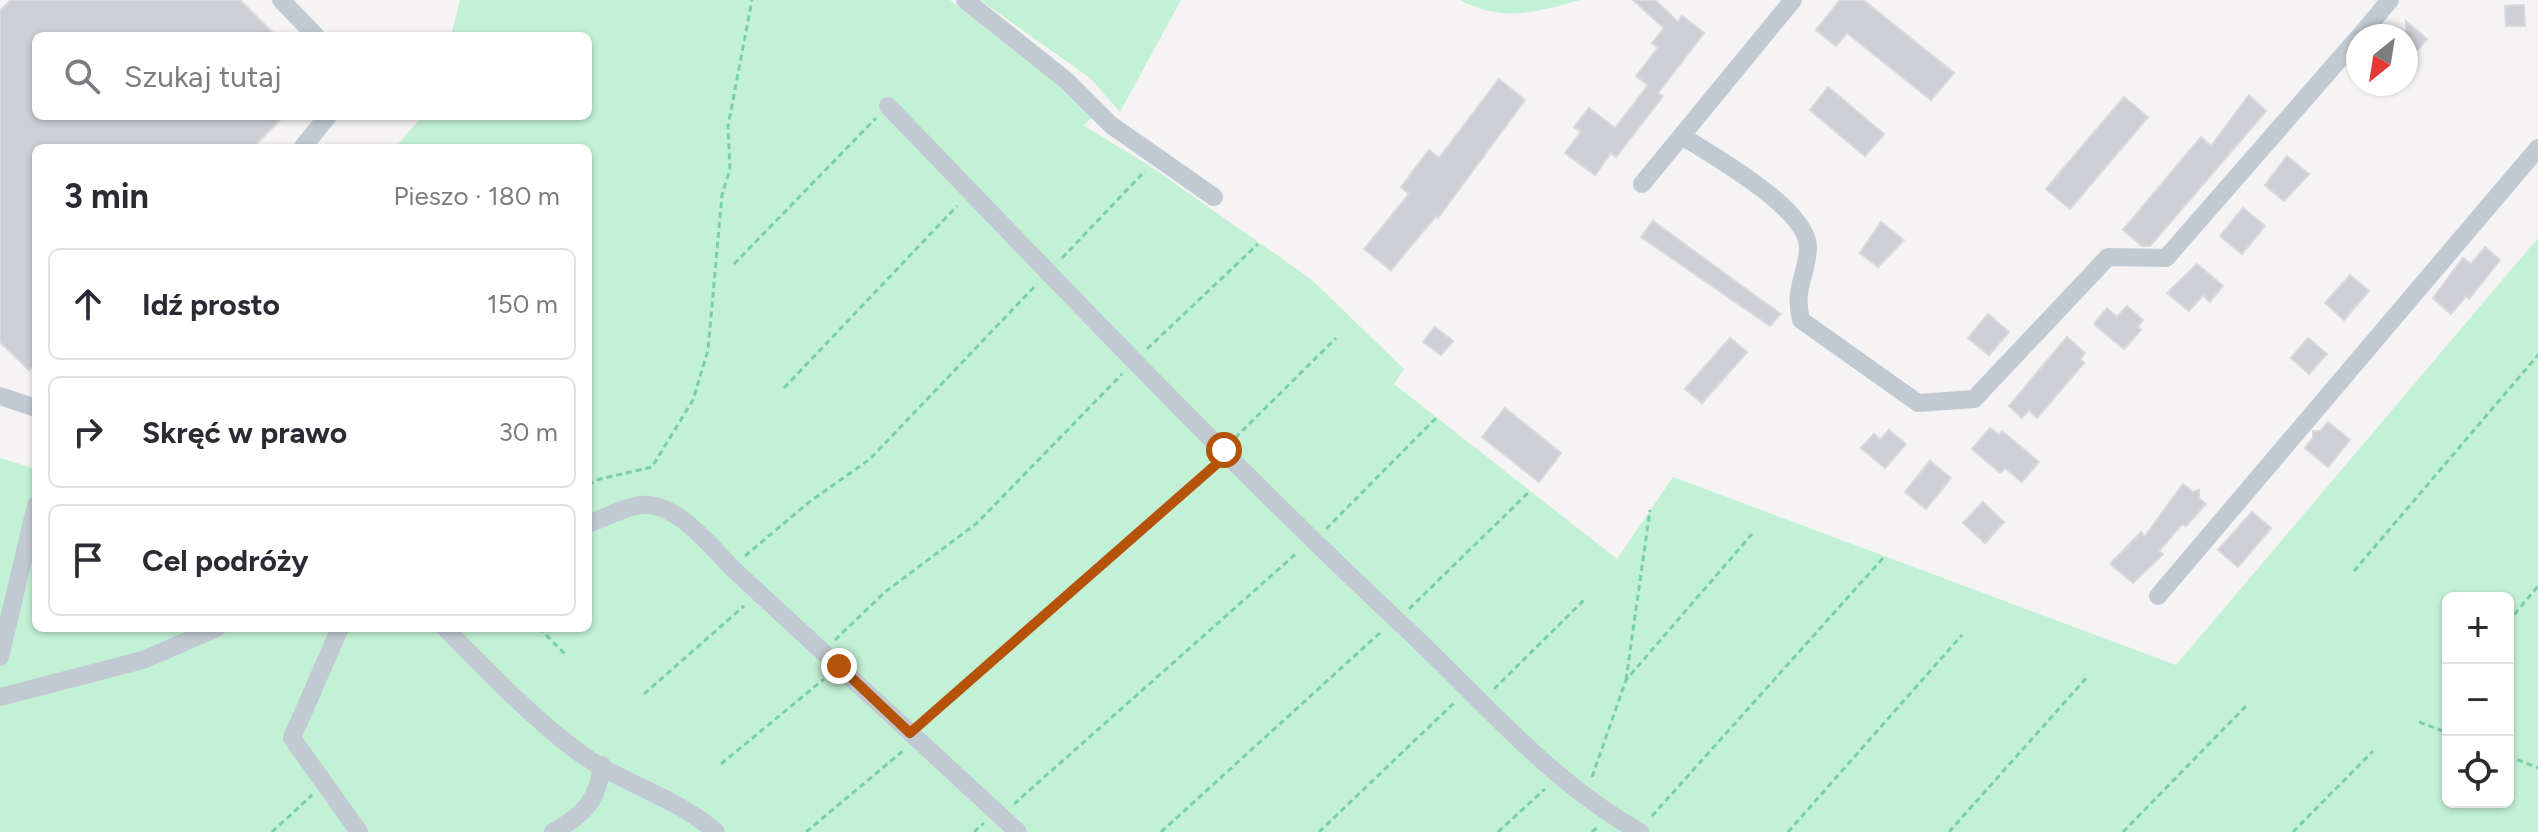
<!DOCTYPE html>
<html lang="pl">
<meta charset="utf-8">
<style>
:root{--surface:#fff;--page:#f2f2f3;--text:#2b2b33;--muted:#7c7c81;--line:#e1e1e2}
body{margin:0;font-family:Figtree,sans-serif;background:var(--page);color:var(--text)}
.controls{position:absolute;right:24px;bottom:24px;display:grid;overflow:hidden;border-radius:12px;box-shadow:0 2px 6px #0004}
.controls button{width:72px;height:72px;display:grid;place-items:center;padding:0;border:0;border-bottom:2px solid var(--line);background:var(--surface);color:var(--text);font:40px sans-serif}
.compass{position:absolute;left:2346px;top:24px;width:72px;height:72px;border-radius:50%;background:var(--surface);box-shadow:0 2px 6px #0004;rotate:210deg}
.stop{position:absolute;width:24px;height:24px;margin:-18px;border:6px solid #b45309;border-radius:50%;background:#fff}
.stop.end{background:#b45309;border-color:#fff;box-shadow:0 2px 8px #0008}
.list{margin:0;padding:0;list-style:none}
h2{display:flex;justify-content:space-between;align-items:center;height:104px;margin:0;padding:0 32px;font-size:34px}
h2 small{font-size:26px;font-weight:400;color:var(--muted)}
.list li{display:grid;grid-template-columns:52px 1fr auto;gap:24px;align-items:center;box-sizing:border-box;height:112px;margin:0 16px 16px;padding:0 16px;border:2px solid var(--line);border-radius:12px}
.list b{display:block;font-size:30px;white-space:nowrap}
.list em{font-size:26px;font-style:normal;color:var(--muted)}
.icon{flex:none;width:44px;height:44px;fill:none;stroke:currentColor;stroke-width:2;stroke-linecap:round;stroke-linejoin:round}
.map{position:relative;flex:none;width:2538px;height:832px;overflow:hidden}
.search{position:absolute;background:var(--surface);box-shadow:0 2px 6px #0004;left:32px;top:32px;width:560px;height:88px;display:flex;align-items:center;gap:20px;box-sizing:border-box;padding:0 28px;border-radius:12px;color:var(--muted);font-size:30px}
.panel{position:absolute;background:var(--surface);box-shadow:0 2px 6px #0004;left:32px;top:144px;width:560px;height:488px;border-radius:12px}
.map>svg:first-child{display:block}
.green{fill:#c3f1d5;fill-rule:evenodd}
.building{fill:#cdcfd5;stroke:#d7d9de;stroke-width:2}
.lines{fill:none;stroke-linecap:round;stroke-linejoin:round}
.path{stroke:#7ad0a6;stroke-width:3;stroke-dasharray:6 4;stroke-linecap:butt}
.minor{stroke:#c1cad2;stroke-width:18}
.route{stroke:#b45309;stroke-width:10}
</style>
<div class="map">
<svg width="2538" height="832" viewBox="0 0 2538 832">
<rect width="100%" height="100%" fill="#f5f3f3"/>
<!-- green -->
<g class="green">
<path d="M460,0h490l100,75 45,41 -12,9 67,41 161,113 93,90 -10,15 223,175 56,-82 503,188 362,-427v594h-2538v-374l36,11v159h552v-480h-193l27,-32h166v-80h-137zM2448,598h60v204h-60z"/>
<polygon points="980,0 1181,0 1120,112 1090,78"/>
<path d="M1460,0h121c-46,12 -77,23 -121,0z"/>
</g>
<!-- building -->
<g class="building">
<polygon points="11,0 240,0 276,36 36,36 36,116 284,116 252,148 36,148 36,363 29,370 0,342 0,11"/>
<polygon points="1633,0 1655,0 1678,22 1682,16 1704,33 1658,93 1663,96 1616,157 1611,153 1595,175 1565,153 1581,132 1574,127 1589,108 1615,128 1648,85 1636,76 1658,48 1652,43 1664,28"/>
<polygon points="1840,0 1863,0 1954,73 1931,100 1847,33 1836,46 1816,30"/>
<polygon points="2524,5 2525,26 2506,26 2505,6"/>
<polygon points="2406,21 2427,39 2406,63"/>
<polygon points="1499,79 1525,100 1438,218 1436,216 1391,270 1364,249 1409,194 1401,187 1429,150 1439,158"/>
<polygon points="1828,87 1884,134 1865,156 1810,110"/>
<polygon points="2249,95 2266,111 2150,246 2142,246 2123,230 2201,137 2211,146"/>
<polygon points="2124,97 2148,117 2070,209 2046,189"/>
<polygon points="2287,156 2309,174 2284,201 2265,185"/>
<polygon points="2243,208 2265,226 2242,254 2220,236"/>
<polygon points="1653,221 1757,297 1781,314 1770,326 1641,237"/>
<polygon points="1881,222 1904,240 1878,267 1860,253"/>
<polygon points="2485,247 2500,260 2469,299 2466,296 2451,314 2433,298 2463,258 2471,264"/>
<polygon points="2197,264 2223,286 2210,302 2203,295 2189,311 2167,293"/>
<polygon points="2350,275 2369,291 2344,320 2325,303"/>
<polygon points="2127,306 2143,320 2137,327 2141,330 2124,349 2094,324 2107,308 2117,317"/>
<polygon points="1988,314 2009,332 1989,355 1968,338"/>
<polygon points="1435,327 1453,341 1441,355 1423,342"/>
<polygon points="2067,337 2085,353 2080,359 2084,363 2037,418 2029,410 2022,418 2009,406"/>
<polygon points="1730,338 1747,352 1702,403 1685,389"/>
<polygon points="2308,338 2327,354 2309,374 2291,358"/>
<polygon points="1505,408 1561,453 1539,482 1482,437"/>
<polygon points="2328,422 2350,440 2328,467 2305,448 2313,438 2313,431 2320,431"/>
<polygon points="1990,428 1999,435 2002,431 2039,462 2022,482 2005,468 2000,473 1972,449"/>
<polygon points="1889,430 1906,444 1885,468 1861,448 1874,434 1880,440"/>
<polygon points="1930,461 1951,478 1926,509 1905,492"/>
<polygon points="2183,484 2193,492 2199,490 2199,498 2206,504 2186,526 2182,524 2159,551 2163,554 2133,583 2110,564 2141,532 2145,536"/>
<polygon points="1983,502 2004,522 1985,543 1963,523"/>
<polygon points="2252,512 2271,528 2238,567 2218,550"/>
</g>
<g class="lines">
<!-- path -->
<g class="path">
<polyline points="1062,258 1145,171"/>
<polyline points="734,264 876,118"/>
<polyline points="1147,349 1258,244"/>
<polyline points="784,388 957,206"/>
<polyline points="1235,438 1336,338"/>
<polyline points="588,485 600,479 652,467 693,400 708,350 722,195 730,169 728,126 752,0"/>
<polyline points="1326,529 1437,417"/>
<polyline points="745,556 808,503 870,459 1037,284"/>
<polyline points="2354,571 2538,355"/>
<polyline points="1409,609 1530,491"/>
<polyline points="2508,622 2538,586"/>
<polyline points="539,628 565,654"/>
<polyline points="835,640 885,592 977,523 1122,374"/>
<polyline points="1626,680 1650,510"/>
<polyline points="1494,689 1584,600"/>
<polyline points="644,694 744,606"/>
<polyline points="925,720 1213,466"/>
<polyline points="2419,722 2448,733"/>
<polyline points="2508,756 2538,768"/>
<polyline points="721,764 824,679"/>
<polyline points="1592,777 1626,680 1752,534"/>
<polyline points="1014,804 1298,552"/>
<polyline points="1652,816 1884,557"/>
<polyline points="272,832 312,795"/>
<polyline points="806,832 904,750"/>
<polyline points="974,832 984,823"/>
<polyline points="1161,832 1383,630"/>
<polyline points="1319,832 1455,702"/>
<polyline points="1498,832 1545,789"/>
<polyline points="1592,832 1599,826"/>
<polyline points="1788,832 1962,635"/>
<polyline points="1949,832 2088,676"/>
<polyline points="2123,832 2248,704"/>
<polyline points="2293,832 2373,751"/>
</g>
<!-- minor -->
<g class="minor">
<polyline points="281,0 316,36"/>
<polyline points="965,0 1067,81 1111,125 1214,197"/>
<polyline points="2360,36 2390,0"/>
<path d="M888,106c168,174 335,351 511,516 78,72 148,158 241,210"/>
<path d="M1682,136c31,20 127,73 126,112 -1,28 -15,40 -7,72l117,83 56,-4 134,-142 58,1 192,-220"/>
<polyline points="302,148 328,116"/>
<polyline points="1642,184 1793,0"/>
<polyline points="0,396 36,408"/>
<path d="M588,524c17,-6 36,-17 53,-19 33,-5 71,42 91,63l286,264"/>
<polyline points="2158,596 2538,148"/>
<polyline points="340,628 292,738 359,832"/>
<path d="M445,628c42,42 84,87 132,123 42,32 98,45 139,81"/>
<polyline points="0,657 36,505"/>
<polyline points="0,697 143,660 217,628"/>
<path d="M553,832c31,-17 45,-32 49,-67"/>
</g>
</g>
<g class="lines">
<!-- route -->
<polyline class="route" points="839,666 910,733 1228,454 1224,450"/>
</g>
</svg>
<div class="controls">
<button>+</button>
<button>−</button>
<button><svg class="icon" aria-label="locate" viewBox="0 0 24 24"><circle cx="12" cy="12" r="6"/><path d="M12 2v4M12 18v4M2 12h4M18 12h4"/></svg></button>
</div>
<svg class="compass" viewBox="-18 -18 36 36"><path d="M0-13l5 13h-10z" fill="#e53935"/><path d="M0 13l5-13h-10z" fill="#7c7c81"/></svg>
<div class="stop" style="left:1224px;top:450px"></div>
<div class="stop end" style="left:839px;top:666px"></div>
<div class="search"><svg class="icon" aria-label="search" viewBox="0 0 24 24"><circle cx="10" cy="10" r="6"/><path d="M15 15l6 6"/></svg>Szukaj tutaj</div>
<section class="panel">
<h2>3 min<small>Pieszo · 180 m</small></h2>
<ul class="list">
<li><svg class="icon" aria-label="ahead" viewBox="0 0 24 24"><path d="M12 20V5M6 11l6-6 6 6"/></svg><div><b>Idź prosto</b></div><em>150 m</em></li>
<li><svg class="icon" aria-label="right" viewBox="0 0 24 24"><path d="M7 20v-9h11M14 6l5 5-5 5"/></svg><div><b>Skręć w prawo</b></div><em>30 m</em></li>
<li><svg class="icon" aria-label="arrive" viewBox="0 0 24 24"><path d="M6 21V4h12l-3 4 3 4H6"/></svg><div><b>Cel podróży</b></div></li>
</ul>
</section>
</div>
